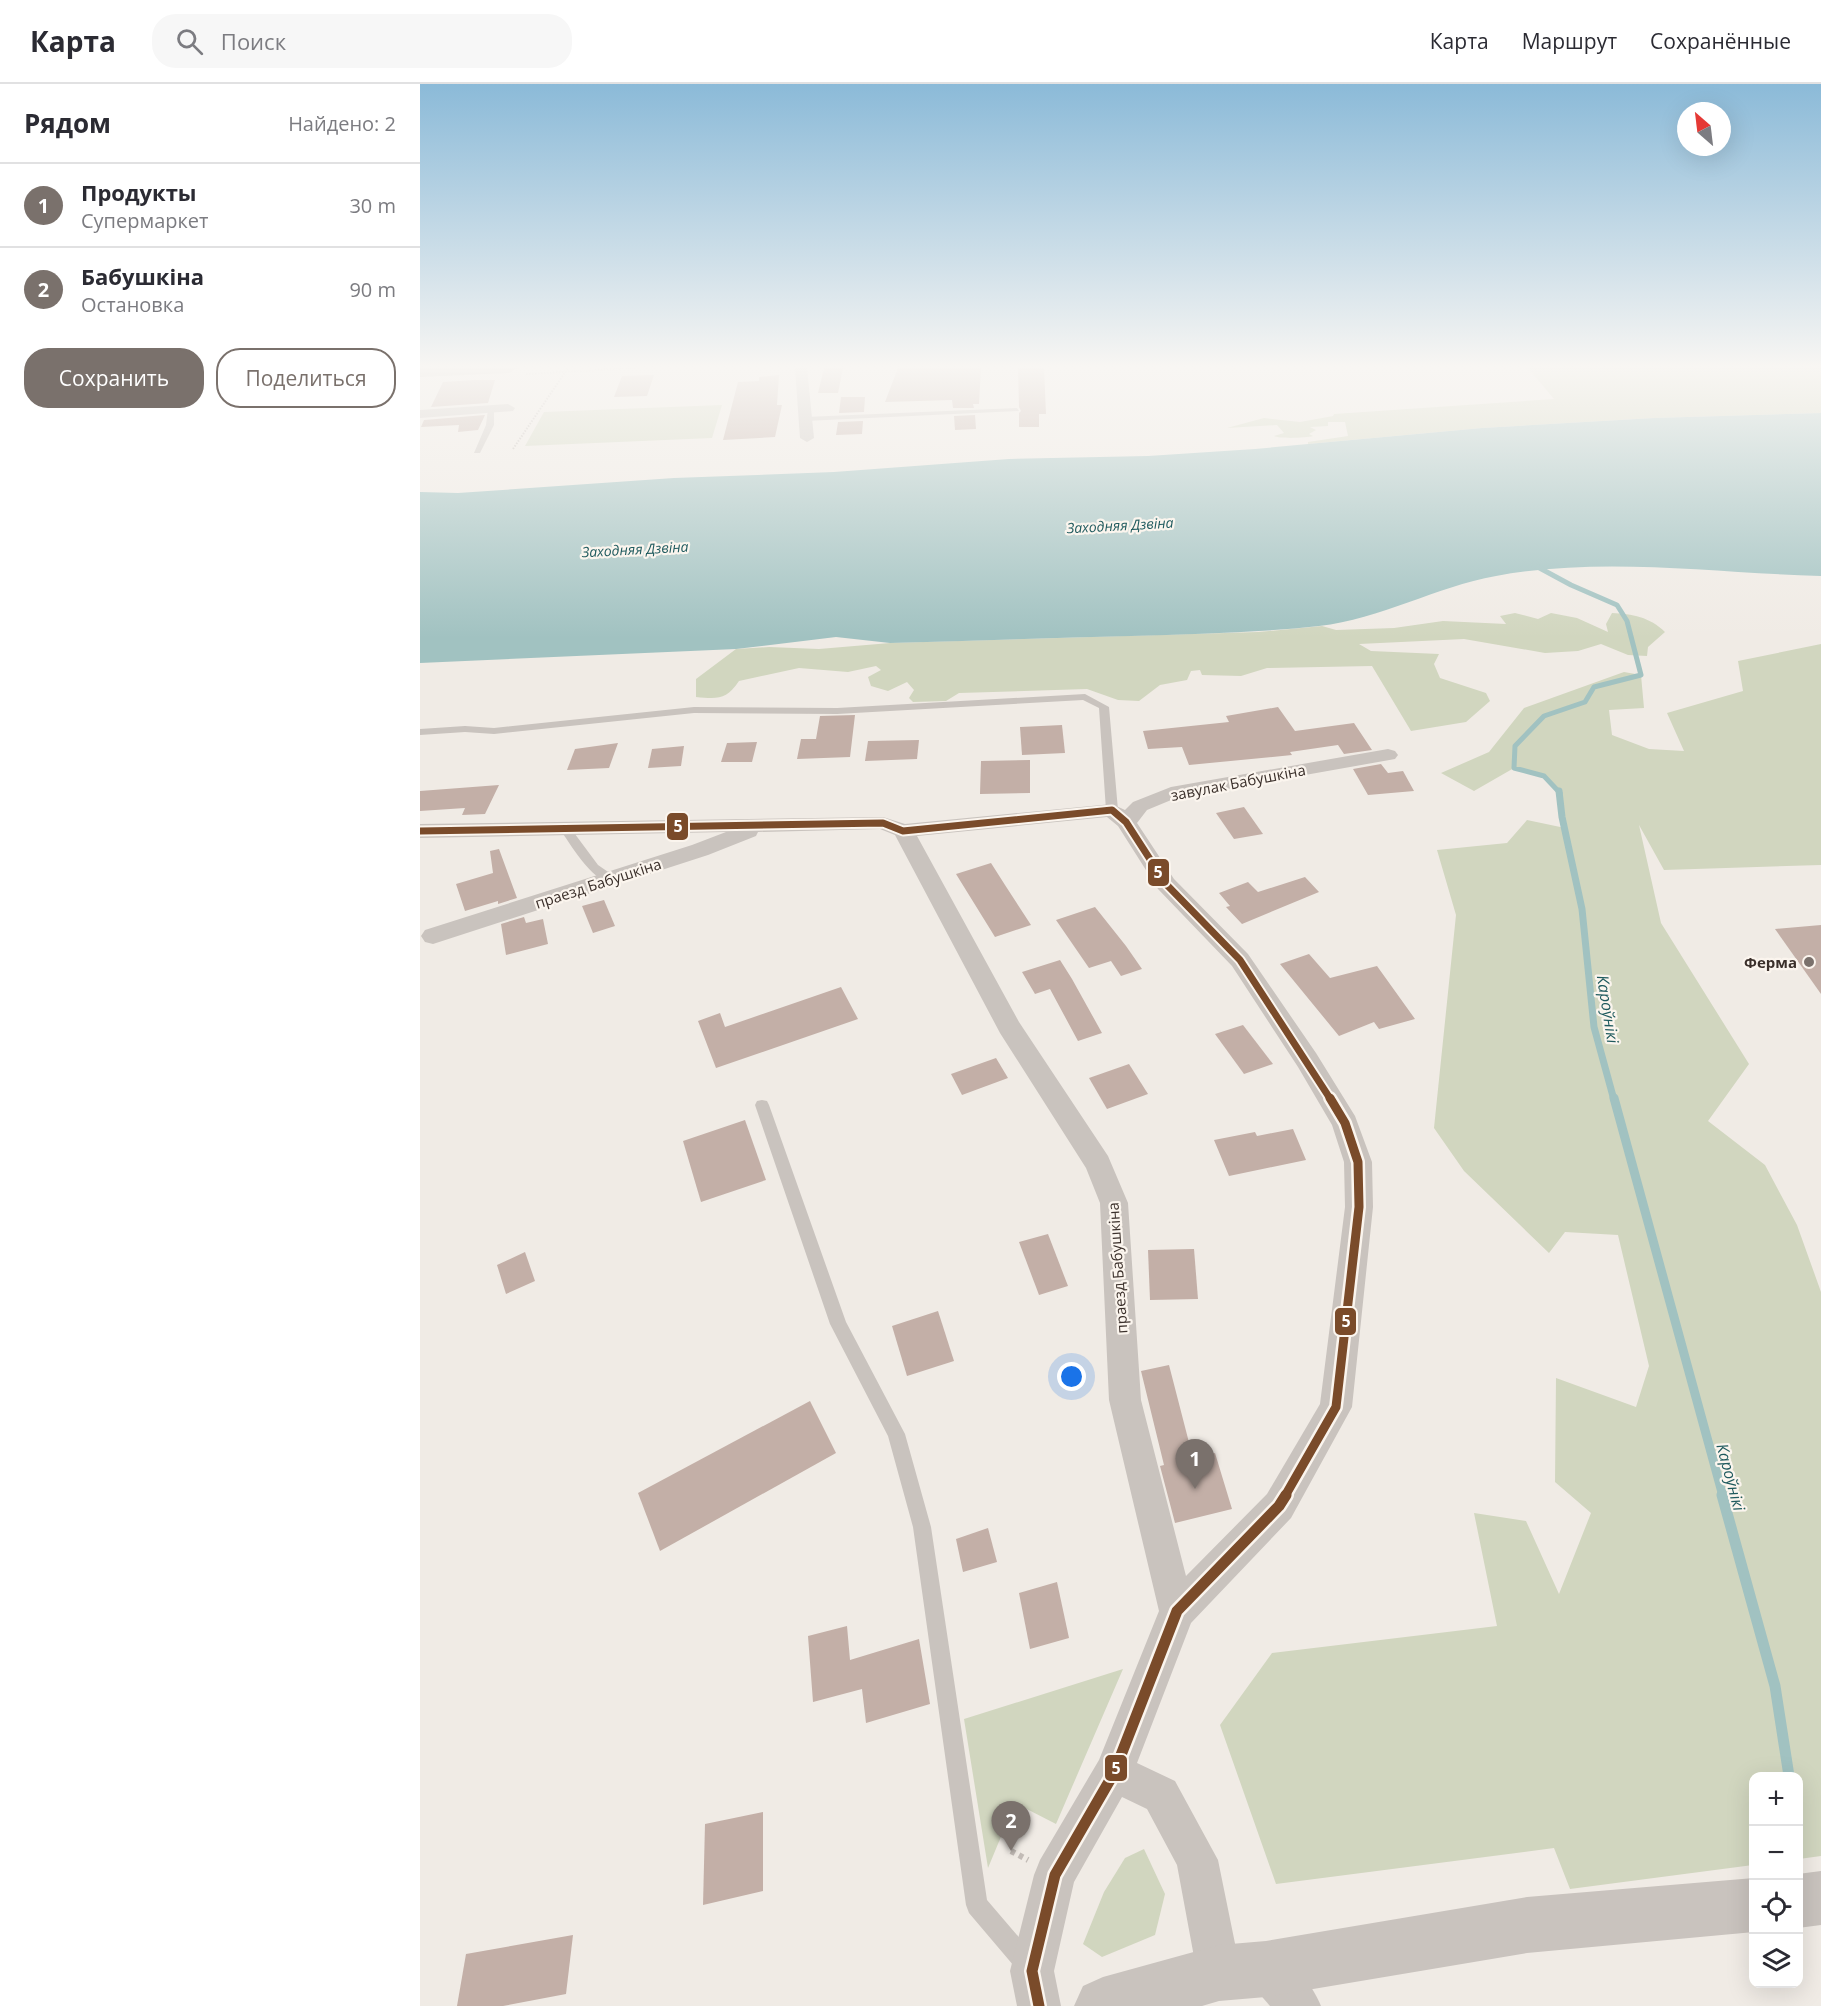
<!DOCTYPE html>
<html lang="ru">
<meta charset="utf-8">
<style>
:root{--surface:#fff;--page:#f7f7f7;--text:#2b2b33;--muted:#7c7c81;--line:#e1e1e2;--accent:#7a716c}
body{margin:0;font-family:"Open Sans",sans-serif;background:var(--page);color:var(--text)}
.controls{position:absolute;right:18px;bottom:18px;display:grid;overflow:hidden;border-radius:12px;box-shadow:0 6px 24px #0002}
.controls button{width:54px;height:54px;display:grid;place-items:center;padding:0;border:0;border-bottom:2px solid var(--line);background:var(--surface);color:var(--text);font:30px sans-serif}
.compass{position:absolute;left:1257px;top:18px;width:54px;height:54px;border-radius:50%;background:var(--surface);box-shadow:0 6px 24px #0002;rotate:332deg}
.you{position:absolute;left:652px;top:1293px;width:21px;height:21px;margin:-15px;border:4px solid #fff;border-radius:50%;background:#1a73e8;box-shadow:0 0 0 9px #1a73e833}
.badge{display:grid;place-items:center;width:39px;height:39px;border-radius:50%;background:var(--accent);color:#fff;font-size:20px;font-weight:700}
.pin{position:absolute;translate:-50% -50px;filter:drop-shadow(0 2px 3px #0008)}
.pin::after{content:'';position:absolute;top:32px;width:21px;height:18px;background:inherit;clip-path:polygon(0 0,100% 0,50% 100%)}
.list{margin:0;padding:0;list-style:none}
h2{display:flex;justify-content:space-between;align-items:center;height:78px;margin:0;padding:0 24px;font-size:26px}
h2 small{font-size:20px;font-weight:400;color:var(--muted)}
.list li{display:grid;grid-template-columns:39px 1fr auto;gap:18px;align-items:center;box-sizing:border-box;height:84px;padding:0 24px;border-top:2px solid var(--line)}
.list b{display:block;font-size:22px;white-space:nowrap}
.list p{margin:0;font-size:20px;white-space:nowrap;color:var(--muted)}
.list em{font-size:20px;font-style:normal;color:var(--muted)}
.actions{display:flex;gap:12px;padding:18px 24px}
.actions a{flex:1;padding:14px 0;border:2px solid var(--accent);border-radius:24px;text-align:center;font-size:21px;color:var(--accent)}
.actions .main{background:var(--accent);color:#fff}
.icon{flex:none;width:33px;height:33px;fill:none;stroke:currentColor;stroke-width:2;stroke-linecap:round;stroke-linejoin:round}
.map{position:relative;flex:none;width:1401px;height:1922px;overflow:hidden}
header{display:flex;align-items:center;gap:36px;box-sizing:border-box;height:84px;padding:0 30px;background:var(--surface);border-bottom:2px solid var(--line)}
header strong{font-size:28px}
nav{display:flex;gap:33px;margin-inline-start:auto;font-size:21px}
.search{width:420px;height:54px;background:var(--page);display:flex;align-items:center;gap:15px;box-sizing:border-box;padding:0 21px;border-radius:24px;color:var(--muted);font-size:22px}
main{display:flex}
aside{flex:1;background:var(--surface)}
.map>svg:first-child{display:block}
.green{fill:#d1d6bf}
.water{fill:#a1c2c1}
.lines{fill:none;stroke-linecap:round;stroke-linejoin:round}
.stream-far3{stroke:#a1c2c1;stroke-width:5}
.stream-far2{stroke:#a1c2c1;stroke-width:7}
.stream-far1{stroke:#a1c2c1;stroke-width:9}
.stream{stroke:#a1c2c1;stroke-width:11}
.building{fill:#c3afa7}
.path-far1{stroke:#c2bbb6;stroke-width:2;stroke-dasharray:1.5 1.5;stroke-linecap:butt}
.path{stroke:#c2bbb6;stroke-width:6;stroke-dasharray:4.5 4.5;stroke-linecap:butt}
.service{fill:#c9c3be;fill-rule:evenodd}
.minor{fill:#c9c3be;fill-rule:evenodd}
.tertiary{fill:#c9c3be;fill-rule:evenodd}
.secondary{fill:#bab3ae;fill-rule:evenodd}
.bus-1-far2-casing{stroke:#fbf5ee;stroke-width:11}
.bus-1-far1-casing{stroke:#fbf5ee;stroke-width:14}
.bus-1-casing{stroke:#fbf5ee;stroke-width:16}
.bus-1-far2{stroke:#7a4b2a;stroke-width:7}
.bus-1-far1{stroke:#7a4b2a;stroke-width:9}
.bus-1{stroke:#7a4b2a;stroke-width:11}
.poi-dot{fill:#7a716c;stroke:#fbf5ee;stroke-width:2}
.labels{text-anchor:middle;dominant-baseline:central;stroke-width:4.5;stroke-linejoin:round;paint-order:stroke}
.far-water-label{font-size:14px;font-style:italic;fill:#1f5a5e;stroke:#fbf5ee}
.street-label{font-size:15px;fill:#3b302b;stroke:#fbf5ee}
.poi-label{font-size:15px;font-weight:bold;fill:#3b302b;stroke:#fbf5ee;text-anchor:end}
.water-label{font-size:16px;font-style:italic;fill:#1f5a5e;stroke:#fbf5ee}
.line-badge{stroke:#fbf5ee;stroke-width:2}
.badge-label{font-size:16px;text-anchor:middle;font-weight:bold;fill:#fff}
</style>
<header>
<strong>Карта</strong>
<div class="search"><svg class="icon" aria-label="search" viewBox="0 0 24 24"><circle cx="10" cy="10" r="6"/><path d="M15 15l6 6"/></svg>Поиск</div>
<nav><a>Карта</a><a>Маршрут</a><a>Сохранённые</a></nav>
</header>
<main>
<aside>
<h2>Рядом<small>Найдено: 2</small></h2>
<ul class="list">
<li><span class="badge">1</span><div><b>Продукты</b><p>Супермаркет</p></div><em>30 m</em></li>
<li><span class="badge">2</span><div><b>Бабушкіна</b><p>Остановка</p></div><em>90 m</em></li>
</ul>
<div class="actions"><a class="main">Сохранить</a><a>Поделиться</a></div>
</aside>
<div class="map">
<svg width="1401" height="1922" viewBox="0 0 1401 1922">
<rect width="100%" height="100%" fill="#f0ebe5"/>
<!-- green -->
<g class="green">
<path d="M1108,284h293v45l-167,5 -172,10 -174,16v-2l40,-6 -3,-14h-17v4l-18,1 6,3 -7,4 4,2c-7,2 -33,3 -39,0l10,-3 -7,-8 -50,3 37,-10 36,4 33,-6 1,-2 220,-15z"/>
<polygon points="302,321 292,354 105,362 124,328"/>
<path d="M1095,529l23,6 13,-6 26,5 31,14 -2,-8 6,-11c20,1 38,4 53,19l-17,15 -1,9 -19,-1 -27,-11 -23,7 -33,2 -81,-14 -105,5 12,7 68,3 -5,10 6,14 46,15 4,8 -24,21 -55,9 -39,-65 -105,2 -26,8 -39,-1 -2,-5 -9,1 -4,9 -27,5 -21,16 -21,-1 -31,-11 -128,4 -13,8 -33,1 -4,-4 5,-8 -7,-8 -19,9 -17,-5 -3,-9 13,-7 -5,-4 -28,6 -49,-4 -60,13c-13,19 -21,18 -43,16v-18l40,-30 33,-2 50,2 71,-6 368,-11 64,-6 14,4 58,-2 49,-7 63,3 -6,-8z"/>
<polygon points="1401,560 1401,781 1244,786 1219,741 1241,839 1329,980 1288,1037 1345,1081 1377,1141 1401,1208 1401,1772 1379,1775 1378,1692 1334,1692 1333,1781 1150,1805 1134,1764 856,1800 800,1641 852,1569 1077,1542 1054,1429 1106,1437 1139,1510 1171,1429 1135,1398 1136,1294 1216,1323 1229,1282 1198,1151 1145,1148 1129,1169 1044,1087 1014,1044 1036,831 1017,766 1087,759 1107,736 1145,744 1140,708 1124,692 1094,684 1054,707 1021,689 1069,668 1104,624 1204,588 1221,591 1224,624 1189,626 1192,651 1229,665 1264,667 1247,629 1323,607 1318,577"/>
<polygon points="703,1585 636,1740 595,1719 568,1784 544,1635"/>
<polygon points="724,1765 745,1810 735,1851 682,1873 663,1860 684,1808 705,1774"/>
</g>
<!-- water -->
<path class="water" d="M1401,329v163c-108,-3 -218,-20 -325,0 -61,11 -115,43 -177,50 -63,7 -125,8 -188,10 -81,2 -161,5 -241,7l-54,-6 -100,12 -316,14v-171l38,1 216,-15 160,-6 175,-13 139,-3 107,-7 227,-21 172,-10z"/>
<g class="lines">
<!-- stream-far3 -->
<polyline class="stream-far3" points="1114,481 1151,501 1197,521 1207,537 1221,591 1174,603 1165,618 1124,632 1095,662 1094,684 1124,692 1140,709"/>
<!-- stream-far2 -->
<polyline class="stream-far2" points="1139,707 1142,733 1162,825 1174,943 1194,1016"/>
<!-- stream-far1 -->
<polyline class="stream-far1" points="1194,1014 1303,1412"/>
<!-- stream -->
<polyline class="stream" points="1302,1411 1355,1602 1369,1692"/>
</g>
<!-- building -->
<g class="building">
<polygon points="404,284 423,284 418,309 398,309"/>
<polygon points="478,284 561,284 559,320 553,320 554,324 533,324 532,316 465,318"/>
<polygon points="598,284 624,284 626,330 619,330 619,343 599,343 599,329 601,327 599,323"/>
<polygon points="234,291 227,312 194,313 202,292"/>
<polygon points="359,291 357,321 362,321 355,353 303,356 318,298 339,297 339,293"/>
<polygon points="55,296 75,296 68,319 11,323 23,298"/>
<polygon points="421,313 445,313 444,328 419,329"/>
<polygon points="65,331 58,346 38,348 39,341 1,343 4,336"/>
<polygon points="555,331 556,345 535,346 534,332"/>
<polygon points="443,337 442,350 416,351 418,338"/>
<polygon points="858,623 875,647 934,639 952,666 924,670 918,661 870,668 872,671 769,681 762,663 728,665 723,647 809,638 806,632"/>
<polygon points="435,631 430,673 377,675 381,655 396,655 400,632"/>
<polygon points="642,641 645,669 602,671 600,643"/>
<polygon points="499,656 497,675 445,677 448,657"/>
<polygon points="337,658 332,678 301,678 307,659"/>
<polygon points="198,659 189,684 147,686 155,665"/>
<polygon points="264,662 261,682 228,684 232,665"/>
<polygon points="610,676 610,709 560,710 561,677"/>
<polygon points="961,680 968,689 983,687 994,707 948,711 933,685"/>
<polygon points="79,701 65,730 42,731 45,724 0,727 0,707"/>
<polygon points="824,723 843,750 814,755 796,729"/>
<polygon points="79,765 97,814 78,820 78,817 45,827 36,800 73,789 70,767"/>
<polygon points="571,779 585,801 611,841 575,853 536,790"/>
<polygon points="885,793 899,808 822,840 806,823 810,822 799,809 828,798 838,808"/>
<polygon points="184,816 195,842 173,849 162,822"/>
<polygon points="675,823 706,862 722,885 701,892 691,877 669,884 636,836"/>
<polygon points="104,833 106,839 123,835 128,860 86,871 81,840"/>
<polygon points="1401,841 1401,910 1355,845"/>
<polygon points="889,870 910,894 957,882 995,935 959,945 954,938 919,952 860,880"/>
<polygon points="640,876 652,895 682,949 658,957 630,905 615,910 602,888"/>
<polygon points="421,903 438,935 296,984 278,937 300,929 305,943"/>
<polygon points="823,941 853,980 824,990 795,950"/>
<polygon points="576,974 588,994 542,1011 531,990"/>
<polygon points="709,980 728,1010 687,1025 669,994"/>
<polygon points="325,1036 346,1096 281,1118 263,1057"/>
<polygon points="873,1045 886,1076 809,1092 794,1056 835,1048 837,1052"/>
<polygon points="628,1150 648,1202 619,1211 599,1158"/>
<polygon points="774,1165 778,1215 730,1216 728,1166"/>
<polygon points="105,1168 115,1197 86,1210 77,1181"/>
<polygon points="518,1227 534,1277 487,1292 472,1242"/>
<polygon points="749,1281 773,1374 795,1369 812,1425 755,1439 740,1382 744,1381 721,1287"/>
<polygon points="390,1317 416,1369 240,1467 218,1409"/>
<polygon points="568,1444 577,1478 543,1488 536,1455"/>
<polygon points="637,1498 649,1554 610,1565 599,1509"/>
<polygon points="427,1542 430,1576 499,1555 510,1620 446,1639 442,1605 393,1618 388,1552"/>
<polygon points="343,1728 343,1807 283,1821 285,1740"/>
<polygon points="153,1851 146,1910 83,1922 37,1922 46,1870"/>
</g>
<g class="lines">
<!-- path-far1 -->
<g class="path-far1">
<polyline points="106,290 216,284"/>
<polyline points="93,365 148,284"/>
</g>
<!-- path -->
<polyline class="path" points="591,1767 608,1776"/>
<!-- service -->
<g class="service">
<polygon points="71,323 74,325 74,341 60,369 54,369 66,341 68,325"/>
<polygon points="597,324 599,327 385,337 381,335 385,333"/>
<polygon points="665,610 689,623 698,726 692,729 686,726 679,624 663,616 417,630 274,629 74,650 45,648 0,651 0,645 45,642 74,644 274,623 417,624"/>
<path d="M145,741l4,1 29,39 16,11 2,3 -2,3c-20,4 -44,-39 -55,-54z"/>
<polygon points="342,1016 347,1017 349,1021 426,1238 485,1350 511,1443 567,1816 615,1872 618,1880 615,1888 607,1891 599,1888 549,1829 546,1821 493,1443 468,1352 410,1240 335,1021 337,1017"/>
</g>
<!-- minor -->
<g class="minor">
<polygon points="375,284 387,284 394,354 387,358 380,354"/>
<polygon points="88,320 95,324 93,327 0,334 0,326"/>
<path d="M968,665l7,2 3,4 -3,4 -219,39 -29,12 -10,13 37,56 74,75 68,99 39,63 17,46 1,45 -21,200 -61,111 -100,105 -54,140 38,18 43,79 23,113 -7,15 -15,7 -15,-7 -7,-15 -20,-108 -30,-56 -25,-12 -48,85 -20,89 7,35h-44l-7,-35 24,-96 6,-15 59,-100 60,-149 -50,-211 -9,-197 -14,-35 -86,-135 -105,-198 -15,-6 -122,3 -2,4 -48,19 -275,89 -8,-2 -4,-6 4,-6 267,-85 34,-13 -306,6v-14l463,-7 22,7 207,-20 13,6 8,-8 38,-15zM687,733l11,9 40,63 74,77 66,101 34,58 12,37 1,45 -25,197 -53,90 -81,82 -45,-176 -13,-197 -20,-47 -89,-134 -102,-186z"/>
<path d="M846,1863c24,10 45,35 55,59h-51l-19,-22 -7,-15 7,-15z"/>
</g>
<!-- tertiary -->
<g class="tertiary">
<polygon points="1401,1787 1401,1841 1378,1844 1378,1790"/>
<polygon points="1334,1794 1334,1848 1107,1869 846,1913 799,1917 782,1922 654,1922 663,1902 683,1893 799,1861 846,1857 1107,1813"/>
</g>
<!-- secondary -->
<polygon class="secondary" points="0,284 97,284 89,289 0,293"/>
<defs>
<polyline id="bus-1-far2" points="0,747 463,739 483,747 692,726 706,738 746,800 820,876 911,1016"/>
<polyline id="bus-1-far1" points="865,1412 916,1323 939,1123 938,1078 925,1039 910,1014"/>
<polyline id="bus-1" points="619,1922 612,1887 635,1791 694,1689 757,1527 859,1422 866,1411"/>
</defs>
<!-- bus-1-far2 casing -->
<use href="#bus-1-far2" class="bus-1-far2-casing"/>
<!-- bus-1-far1 casing -->
<use href="#bus-1-far1" class="bus-1-far1-casing"/>
<!-- bus-1 casing -->
<use href="#bus-1" class="bus-1-casing"/>
<!-- bus-1-far2 -->
<use href="#bus-1-far2" class="bus-1-far2"/>
<!-- bus-1-far1 -->
<use href="#bus-1-far1" class="bus-1-far1"/>
<!-- bus-1 -->
<use href="#bus-1" class="bus-1"/>
</g>
<!-- sky -->
<linearGradient id="sky" x2="0" y2="1"><stop stop-color="#8bbad8"/><stop offset="0.51" stop-color="#f8f6f3"/><stop offset="1" stop-color="#f8f6f3" stop-opacity="0"/></linearGradient>
<rect width="1401" height="554" fill="url(#sky)"/>
<!-- markers -->
<circle class="poi-dot" cx="1389" cy="878" r="6"/>
<g class="labels">
<!-- far-water labels -->
<g class="far-water-label">
<text transform="translate(700 441) rotate(-3)">Заходняя Дзвіна</text>
<text transform="translate(215 465) rotate(-3)">Заходняя Дзвіна</text>
</g>
<!-- street labels -->
<g class="street-label">
<text transform="translate(818 698) rotate(-11)">завулак Бабушкіна</text>
<text transform="translate(178 799) rotate(-18)">праезд Бабушкіна</text>
<text transform="translate(697 1184) rotate(-94)">праезд Бабушкіна</text>
</g>
<!-- poi labels -->
<g class="poi-label">
<text x="1377" y="878">Ферма</text>
</g>
<!-- water labels -->
<g class="water-label">
<text transform="translate(1188 925) rotate(81)">Кароўнікі</text>
<text transform="translate(1311 1393) rotate(75)">Кароўнікі</text>
</g>
</g>
<g class="line-badge">
<rect x="246" y="728" width="23" height="29" rx="6" fill="#7a4b2a"/>
<rect x="727" y="774" width="23" height="29" rx="6" fill="#7a4b2a"/>
<rect x="914" y="1223" width="23" height="29" rx="6" fill="#7a4b2a"/>
<rect x="684" y="1670" width="24" height="28" rx="6" fill="#7a4b2a"/>
</g>
<g class="badge-label">
<text x="258" y="748">5</text>
<text x="738" y="794">5</text>
<text x="926" y="1243">5</text>
<text x="696" y="1690">5</text>
</g>
</svg>
<div class="controls">
<button>+</button>
<button>−</button>
<button><svg class="icon" aria-label="locate" viewBox="0 0 24 24"><circle cx="12" cy="12" r="6"/><path d="M12 2v4M12 18v4M2 12h4M18 12h4"/></svg></button>
<button><svg class="icon" aria-label="layers" viewBox="0 0 24 24"><path d="M12 4l9 5-9 5-9-5zM3 14l9 5 9-5"/></svg></button>
</div>
<svg class="compass" viewBox="-18 -18 36 36"><path d="M0-13l5 13h-10z" fill="#e53935"/><path d="M0 13l5-13h-10z" fill="#7c7c81"/></svg>
<div class="you"></div>
<div class="pin badge" style="left:775px;top:1405px">1</div>
<div class="pin badge" style="left:591px;top:1767px">2</div>
</div>
</main>
